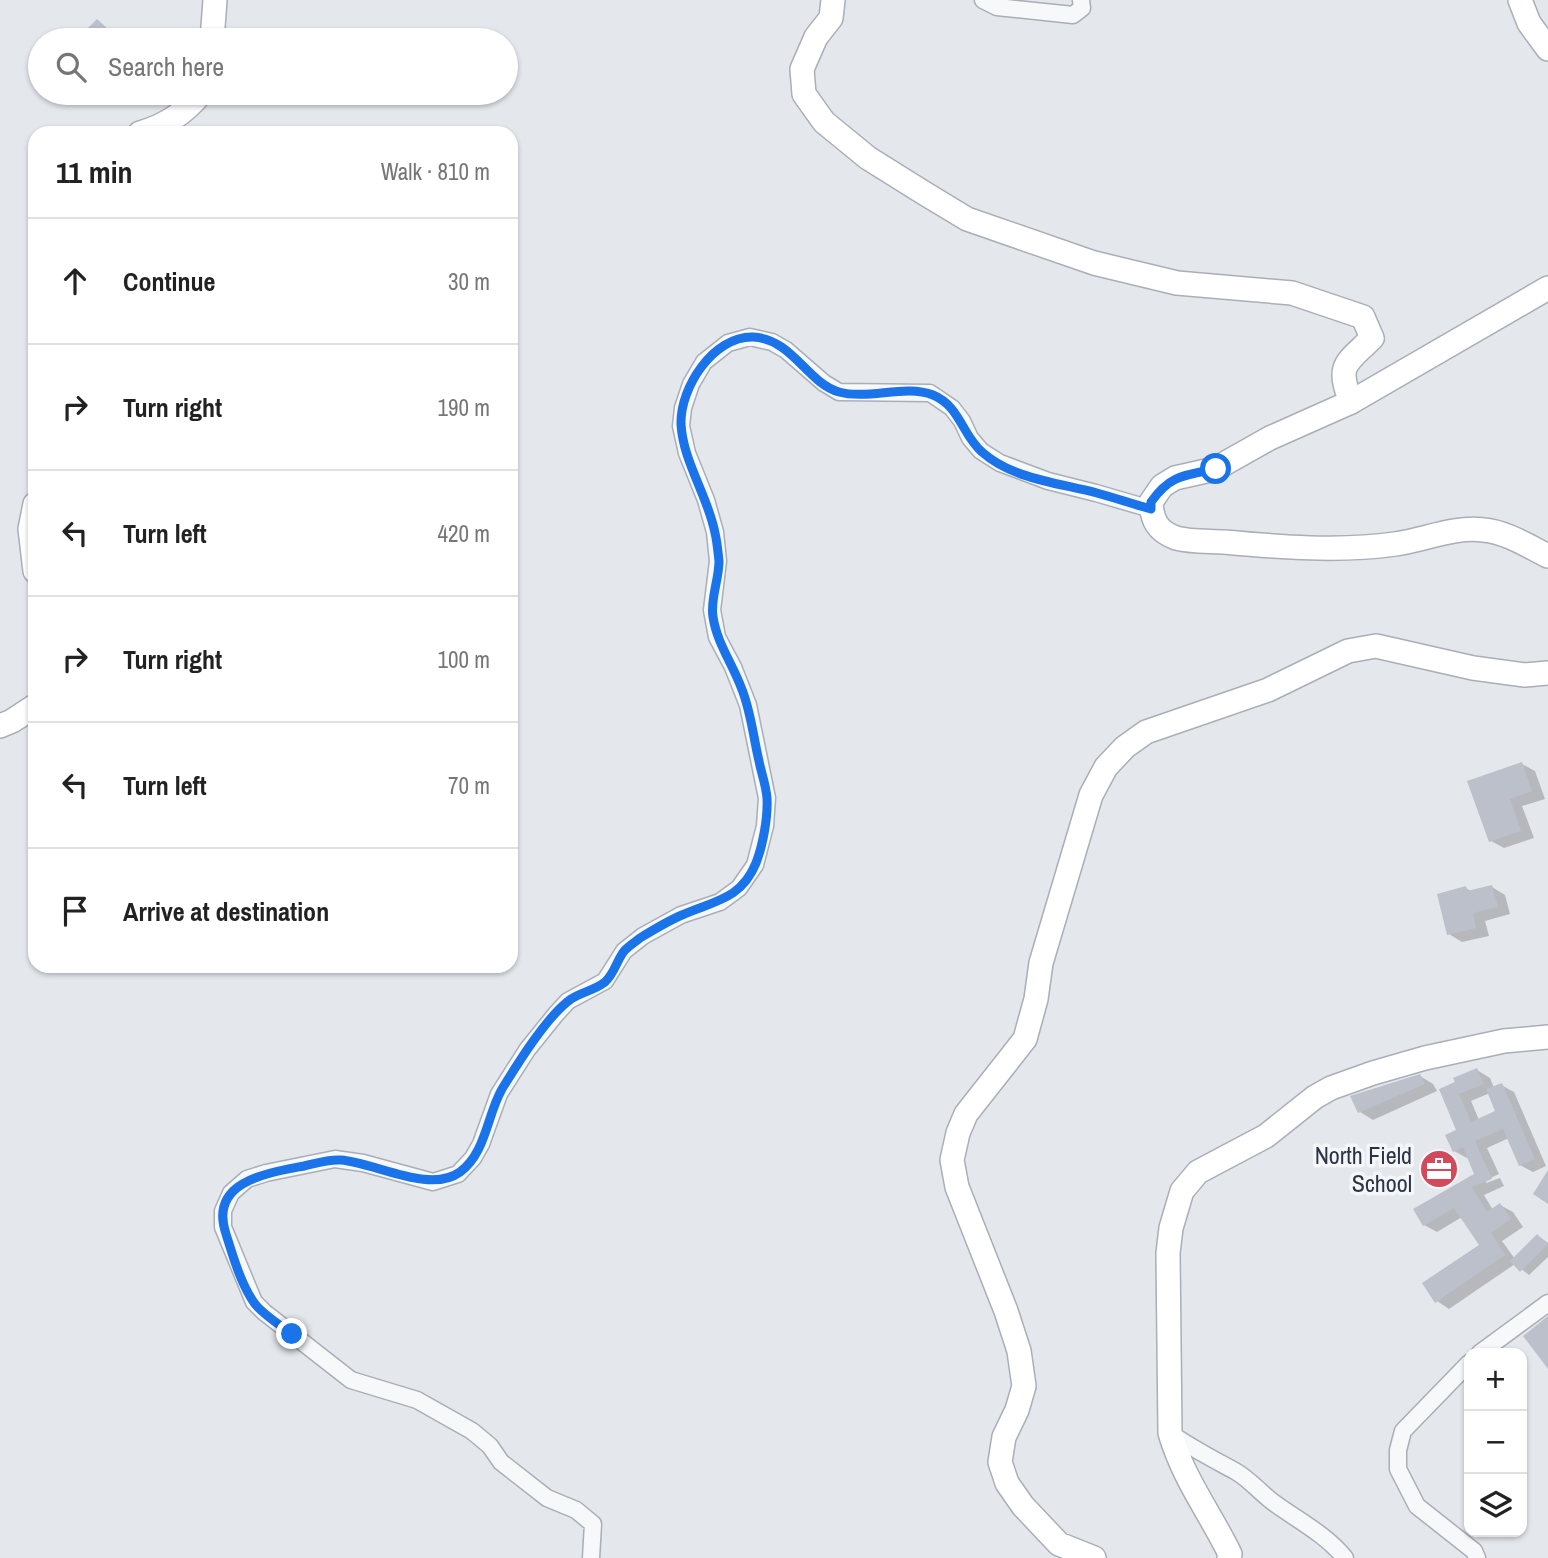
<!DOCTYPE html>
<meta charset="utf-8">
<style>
:root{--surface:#fff;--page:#f2f2f2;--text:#222;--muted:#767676;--line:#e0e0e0}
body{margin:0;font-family:"Archivo Narrow",sans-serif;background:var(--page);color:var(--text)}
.controls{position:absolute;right:21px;bottom:21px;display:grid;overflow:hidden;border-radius:14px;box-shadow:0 2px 5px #0004}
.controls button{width:63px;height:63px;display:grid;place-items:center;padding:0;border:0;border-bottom:2px solid var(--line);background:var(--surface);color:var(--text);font:35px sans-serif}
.stop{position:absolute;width:21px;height:21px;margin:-16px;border:5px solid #1a73e8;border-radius:50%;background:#fff}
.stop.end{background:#1a73e8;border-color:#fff;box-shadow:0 2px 7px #0008}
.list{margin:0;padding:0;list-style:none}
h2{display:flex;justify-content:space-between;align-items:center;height:91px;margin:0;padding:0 28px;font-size:30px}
h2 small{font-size:23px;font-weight:400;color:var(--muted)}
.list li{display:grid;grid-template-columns:46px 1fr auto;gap:21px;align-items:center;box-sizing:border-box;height:126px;padding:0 28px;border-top:2px solid var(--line)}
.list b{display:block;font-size:26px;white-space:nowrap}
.list em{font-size:23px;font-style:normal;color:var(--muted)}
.icon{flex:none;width:38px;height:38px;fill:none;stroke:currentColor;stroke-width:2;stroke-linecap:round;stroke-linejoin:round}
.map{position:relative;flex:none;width:1548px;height:1558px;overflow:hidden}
.search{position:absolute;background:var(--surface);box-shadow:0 2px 5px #0004;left:28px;top:28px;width:490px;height:77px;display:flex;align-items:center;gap:18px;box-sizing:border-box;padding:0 24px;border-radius:38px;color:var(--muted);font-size:26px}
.panel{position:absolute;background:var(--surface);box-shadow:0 2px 5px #0004;left:28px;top:126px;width:490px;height:847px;border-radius:21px}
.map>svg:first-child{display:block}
.shadow{fill:#0003;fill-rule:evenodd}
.building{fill:#bbc0ca}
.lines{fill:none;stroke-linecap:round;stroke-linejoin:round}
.street-casing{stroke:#a9aeb7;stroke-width:19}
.secondary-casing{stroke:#a9aeb7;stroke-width:26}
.street{stroke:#f7f8fa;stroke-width:16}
.secondary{stroke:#fff;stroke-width:23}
.route{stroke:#1a73e8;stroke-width:9}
.labels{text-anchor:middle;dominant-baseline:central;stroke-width:7;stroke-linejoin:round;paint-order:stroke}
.poi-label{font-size:24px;fill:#2b3445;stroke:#f4f6f9;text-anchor:end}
</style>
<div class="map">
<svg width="1548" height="1558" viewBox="0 0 1548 1558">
<rect width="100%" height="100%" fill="#e4e7ec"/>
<!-- shadow -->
<g class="shadow">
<polygon points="97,21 117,36 113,40 79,40"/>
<polygon points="1522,764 1535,771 1545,799 1522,806 1534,838 1504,848 1491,841"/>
<polygon points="1492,887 1505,895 1510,914 1485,921 1489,936 1462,942 1449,934 1466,888 1472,892"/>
<path d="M1477,1070l13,8 4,10 7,-3 13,7 32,74 -13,6 -13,-7 -11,-27 -22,10 12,26 -13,6v3l14,-5 4,8 -20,9 9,15 7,-5 13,7 10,15 -21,14 13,18 23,-23 10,7v14l-19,18 -14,-11 -66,45 -12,-8 44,-56 -19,-28 -25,15 -13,-7 53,-50 -8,-18 -2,1 -13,-7 4,-20 -17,-41zM1490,1093l8,19 -19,8 -8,-19z"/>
<polygon points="1420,1076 1433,1084 1437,1091 1373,1120 1360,1112"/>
</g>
<!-- building -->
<g class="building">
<polygon points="97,19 109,30 100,40 76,40"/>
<polygon points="1522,762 1532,791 1510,799 1521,831 1489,842 1467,781"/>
<polygon points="1492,885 1498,907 1473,913 1476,928 1447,935 1437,894 1466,886 1467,891"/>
<polygon points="1477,1068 1484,1084 1459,1094 1471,1122 1495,1111 1486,1089 1502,1083 1535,1159 1519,1166 1503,1129 1475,1141 1492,1179 1472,1187 1487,1212 1500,1203 1511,1219 1491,1233 1505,1255 1435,1303 1422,1283 1479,1245 1454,1208 1423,1226 1413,1209 1474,1174 1463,1147 1453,1152 1445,1135 1456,1130 1439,1089 1455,1082 1453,1078"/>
<polygon points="1420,1074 1425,1084 1358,1113 1350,1096"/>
<polygon points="1548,1170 1548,1204 1533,1194"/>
<polygon points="1537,1234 1548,1244 1520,1272 1510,1261"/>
<polygon points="1548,1316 1548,1369 1523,1336"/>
</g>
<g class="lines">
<defs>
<g id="street">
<polyline points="983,0 997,7 1073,15 1082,8 1081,0"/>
<polyline points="1480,1353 1548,1303"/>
<polyline points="1469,1363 1403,1431 1398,1450 1398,1469 1417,1506 1474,1551 1477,1558"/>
<path d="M1170,1433c23,16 41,25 65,38 16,9 27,24 42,34 24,17 49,30 68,53"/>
<polyline points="591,1558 593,1524 576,1510 547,1498 501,1462 490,1446 472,1431 417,1400 351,1380 264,1312 254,1302 223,1227 223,1211 231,1193 247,1179 266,1173 335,1159 363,1163 433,1182 458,1174 473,1158 481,1144 499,1094 527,1050 556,1014 568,1001 605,981 624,951 643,936 681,915 720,902 739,888 755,865 765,826 767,798 748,705 733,667 717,637 712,610 718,561 715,532 706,500 687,453 681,426 683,408 691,384 704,362 728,343 750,337 772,342 786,350 824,383 839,392 930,393 952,408 962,421 970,438 981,451 1000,463 1048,481 1096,493 1151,509"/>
</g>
<g id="secondary">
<path d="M833,0l-2,18 -15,19 -14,32 2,25 20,28 44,36 56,35 43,26 127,44 83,20 115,10 71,24 9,21c-26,26 -36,26 -21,64l-81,36 -55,31 -40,9 -13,8 -11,16c1,18 6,29 25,36 14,4 33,3 48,4 56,5 115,10 171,2 29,-4 59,-18 89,-14 22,2 44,16 64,26"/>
<polyline points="1520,0 1529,23 1548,49"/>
<polyline points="212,40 215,0"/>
<path d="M140,133c25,-7 45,-20 61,-40"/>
<polyline points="1351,402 1548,288"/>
<polyline points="35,504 30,529 35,571"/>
<polyline points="0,726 12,721 35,706"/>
<polyline points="1094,1558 1059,1544 1023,1506 1007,1483 1000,1462 1004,1437 1017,1410 1024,1386 1019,1351 1006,1311 957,1187 952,1160 958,1133 966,1114 1025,1039 1036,999 1041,963 1091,795 1106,767 1125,747 1146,732 1268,690 1348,651 1376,646 1473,668 1525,675 1548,673"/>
<path d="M1229,1558l1,-4c-21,-43 -46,-74 -60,-121l-2,-180 3,-25 11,-37 16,-19 68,-36 49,-39 16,-9 42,-15 52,-15 79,-17 44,-4"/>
</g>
</defs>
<!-- street casing -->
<use href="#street" class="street-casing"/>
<!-- secondary casing -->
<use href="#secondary" class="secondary-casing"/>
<!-- street -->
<use href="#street" class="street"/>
<!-- secondary -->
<use href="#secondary" class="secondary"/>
</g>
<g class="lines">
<!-- route -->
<path class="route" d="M292,1334c-12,-9 -28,-19 -37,-30 -14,-19 -22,-48 -29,-70 -18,-53 42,-61 78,-68 13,-3 25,-7 37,-6 35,3 89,34 119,12 26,-19 27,-57 42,-83 16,-26 45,-73 69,-90 11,-7 24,-9 34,-17 10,-9 12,-23 20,-32 5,-5 10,-8 15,-12 13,-8 28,-17 42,-23 31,-14 59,-15 74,-52 7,-18 12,-46 11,-65 -1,-13 -6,-26 -8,-37 -6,-25 -8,-50 -18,-74 -9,-24 -24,-44 -28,-70 -3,-18 6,-37 6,-56 -1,-9 -2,-20 -4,-28 -7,-37 -32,-71 -34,-109 -1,-36 32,-88 72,-87 40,2 54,46 86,55 30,8 66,-8 94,3 27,11 29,40 49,57 30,27 77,31 115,41 18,5 36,11 54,16v-7c19,-27 34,-27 65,-33"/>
</g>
<!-- icons -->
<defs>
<symbol id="office-disc" viewBox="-11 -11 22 22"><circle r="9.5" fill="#d1495b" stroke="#f4f6f9"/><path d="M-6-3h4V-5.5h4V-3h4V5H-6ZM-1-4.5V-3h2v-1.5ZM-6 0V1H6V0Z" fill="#fff"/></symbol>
</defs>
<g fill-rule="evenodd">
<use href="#office-disc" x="1417" y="1147" width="44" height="44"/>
</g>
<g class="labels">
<!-- poi labels -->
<g class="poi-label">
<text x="1412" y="1155">North Field<tspan x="1412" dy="28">School</tspan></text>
</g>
</g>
</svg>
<div class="controls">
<button>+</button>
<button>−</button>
<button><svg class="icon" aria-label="layers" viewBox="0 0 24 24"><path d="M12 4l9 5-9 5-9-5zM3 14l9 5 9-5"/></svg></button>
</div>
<div class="stop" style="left:1216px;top:469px"></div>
<div class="stop end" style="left:292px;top:1334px"></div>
<div class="search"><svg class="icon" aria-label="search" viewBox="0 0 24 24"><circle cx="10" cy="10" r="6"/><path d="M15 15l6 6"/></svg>Search here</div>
<section class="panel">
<h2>11 min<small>Walk · 810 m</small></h2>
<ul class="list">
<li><svg class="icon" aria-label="ahead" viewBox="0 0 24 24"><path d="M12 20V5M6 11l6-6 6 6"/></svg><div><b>Continue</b></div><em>30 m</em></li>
<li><svg class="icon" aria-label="right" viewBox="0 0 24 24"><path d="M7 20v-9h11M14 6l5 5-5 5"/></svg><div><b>Turn right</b></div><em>190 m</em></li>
<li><svg class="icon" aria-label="left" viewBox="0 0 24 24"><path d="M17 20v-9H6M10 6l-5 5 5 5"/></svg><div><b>Turn left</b></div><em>420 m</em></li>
<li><svg class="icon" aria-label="right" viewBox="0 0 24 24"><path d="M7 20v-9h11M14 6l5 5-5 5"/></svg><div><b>Turn right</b></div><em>100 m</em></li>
<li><svg class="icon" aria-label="left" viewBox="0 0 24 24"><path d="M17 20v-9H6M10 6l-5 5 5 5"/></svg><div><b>Turn left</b></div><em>70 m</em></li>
<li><svg class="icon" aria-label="arrive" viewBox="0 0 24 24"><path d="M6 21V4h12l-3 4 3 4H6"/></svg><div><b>Arrive at destination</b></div></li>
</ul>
</section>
</div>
